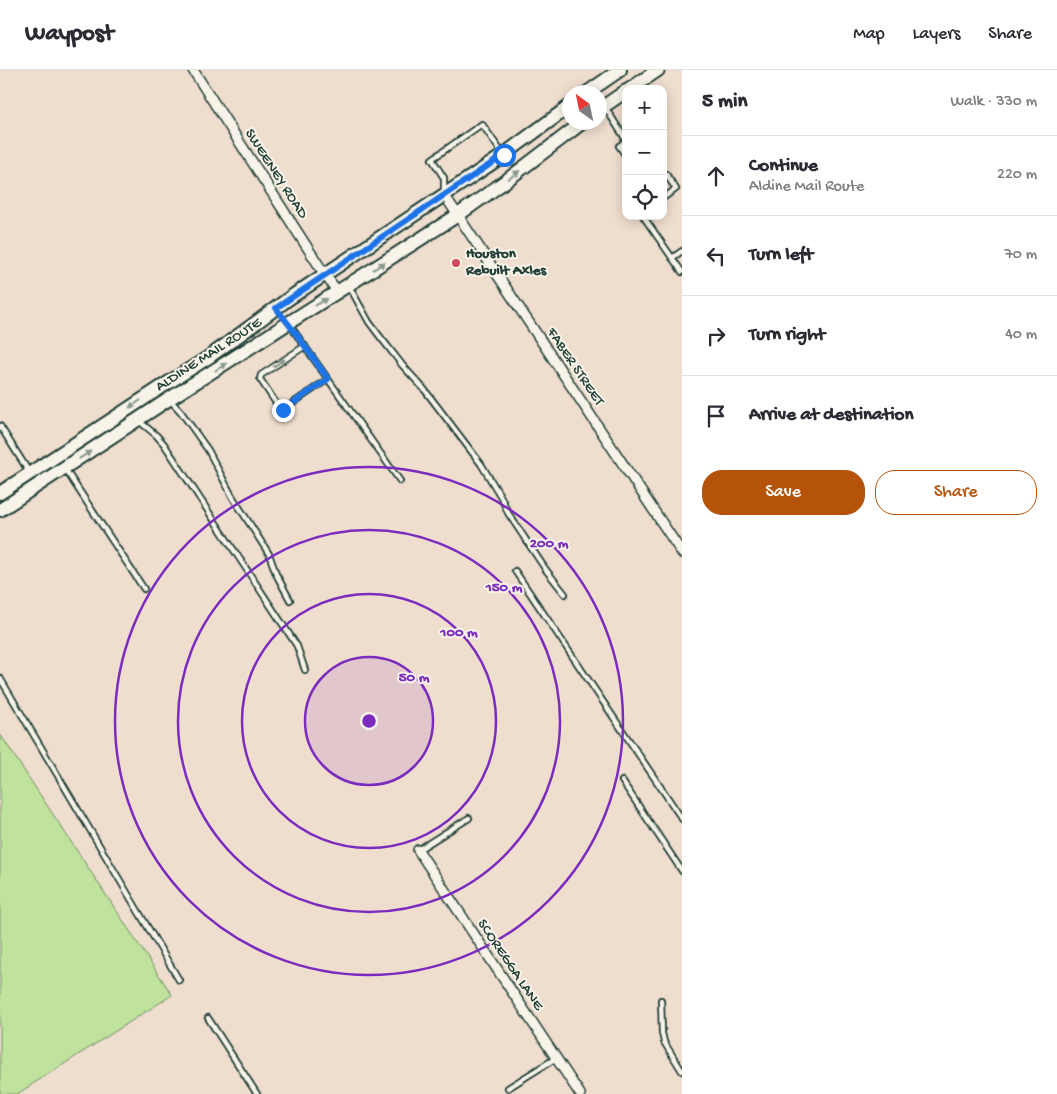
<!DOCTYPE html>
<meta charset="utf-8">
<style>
:root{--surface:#fff;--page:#f7f7f7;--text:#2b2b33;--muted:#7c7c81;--line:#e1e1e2;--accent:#b45309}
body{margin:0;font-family:"Gochi Hand",sans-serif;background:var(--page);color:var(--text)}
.controls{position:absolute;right:15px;top:15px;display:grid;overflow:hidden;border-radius:10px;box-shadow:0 2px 12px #0003}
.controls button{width:45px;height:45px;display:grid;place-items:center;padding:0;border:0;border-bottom:1px solid var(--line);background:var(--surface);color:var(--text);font:25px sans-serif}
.compass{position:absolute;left:562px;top:15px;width:45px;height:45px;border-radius:50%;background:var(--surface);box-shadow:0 2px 12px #0003;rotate:327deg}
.stop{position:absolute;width:15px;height:15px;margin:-11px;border:4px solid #1a73e8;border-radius:50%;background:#fff}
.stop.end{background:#1a73e8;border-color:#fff;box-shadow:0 1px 5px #0008}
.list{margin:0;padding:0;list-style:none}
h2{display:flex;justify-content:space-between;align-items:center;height:65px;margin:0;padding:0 20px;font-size:21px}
h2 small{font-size:16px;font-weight:400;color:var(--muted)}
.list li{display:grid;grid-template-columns:32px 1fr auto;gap:15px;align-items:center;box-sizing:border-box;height:80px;padding:0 20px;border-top:1px solid var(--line)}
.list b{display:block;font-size:19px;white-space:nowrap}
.list p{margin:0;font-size:16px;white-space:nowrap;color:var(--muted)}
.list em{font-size:16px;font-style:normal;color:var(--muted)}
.actions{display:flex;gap:10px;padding:15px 20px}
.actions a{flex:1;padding:11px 0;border:1px solid var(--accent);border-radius:20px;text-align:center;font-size:18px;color:var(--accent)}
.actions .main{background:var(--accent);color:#fff}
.icon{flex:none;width:28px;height:28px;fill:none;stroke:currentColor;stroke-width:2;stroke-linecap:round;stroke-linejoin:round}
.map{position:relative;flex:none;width:682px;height:1024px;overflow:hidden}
header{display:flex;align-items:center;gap:30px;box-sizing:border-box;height:70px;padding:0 25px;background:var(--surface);border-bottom:1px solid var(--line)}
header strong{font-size:24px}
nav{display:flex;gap:28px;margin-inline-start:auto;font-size:18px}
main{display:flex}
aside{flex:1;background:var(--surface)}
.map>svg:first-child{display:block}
.grass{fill:#bfe29c;stroke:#6f9068}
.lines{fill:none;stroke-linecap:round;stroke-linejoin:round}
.service-casing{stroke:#1f3d34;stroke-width:8}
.minor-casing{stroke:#1f3d34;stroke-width:12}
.secondary-casing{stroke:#1f3d34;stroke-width:16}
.service{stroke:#f7f3e8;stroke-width:4.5}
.minor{stroke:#f7f3e8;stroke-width:9}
.secondary{stroke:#f7f3e8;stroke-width:12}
.oneway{fill:#8b988e}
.route{stroke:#1a73e8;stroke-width:6}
.ring{fill:none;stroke:#7b2cbf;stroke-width:2.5}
.poi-dot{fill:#d1495b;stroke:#f7f3e8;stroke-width:2}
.labels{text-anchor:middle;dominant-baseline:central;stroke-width:4;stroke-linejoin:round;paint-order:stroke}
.street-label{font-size:15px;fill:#1f3d34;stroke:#f7f3e8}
.poi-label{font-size:15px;font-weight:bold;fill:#1f3d34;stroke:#f7f3e8;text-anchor:start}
.centre{fill:#7b2cbf;stroke:#f7f3e8;stroke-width:2.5}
.ring-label{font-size:15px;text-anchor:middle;font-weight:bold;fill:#7b2cbf;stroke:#f7f3e8;stroke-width:4;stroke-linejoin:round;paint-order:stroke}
</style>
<header>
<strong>Waypost</strong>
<nav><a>Map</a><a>Layers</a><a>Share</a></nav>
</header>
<main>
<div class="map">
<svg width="682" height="1024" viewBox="0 0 682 1024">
<rect width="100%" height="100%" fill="#efddce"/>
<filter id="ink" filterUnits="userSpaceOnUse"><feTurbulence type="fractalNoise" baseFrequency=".02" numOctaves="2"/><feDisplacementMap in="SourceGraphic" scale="10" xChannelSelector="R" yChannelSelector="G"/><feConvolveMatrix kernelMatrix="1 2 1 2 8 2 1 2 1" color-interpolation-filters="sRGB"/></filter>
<g filter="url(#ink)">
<!-- grass -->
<polygon class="grass" points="0,664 172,925 17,1024 0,1024"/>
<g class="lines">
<defs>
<g id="service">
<polyline points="605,37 626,70"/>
<polyline points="626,71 619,76 626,86"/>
<polyline points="663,104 666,104 676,119 663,128"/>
<polyline points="444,122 444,108 432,89 482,54 502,83"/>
<polyline points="643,146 682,202"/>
<polyline points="672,188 682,181"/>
<polyline points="349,216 369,252 378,264 403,296 424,319 481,394 501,427 508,443 546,500 565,524"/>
<polyline points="289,254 400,411"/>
<polyline points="305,276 261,305 260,309 280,339 283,340 328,309"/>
<polyline points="170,330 181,342 208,380 232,426 269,484 276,504 290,530"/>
<polyline points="139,351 156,365 164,374 297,576 305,600"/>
<polyline points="0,356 29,402"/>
<polyline points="65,399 144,519"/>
<polyline points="515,501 682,749"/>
<polyline points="0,608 179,910"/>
<polyline points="622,711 682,801"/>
<polyline points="418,780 469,748"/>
<polyline points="661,930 662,963 664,972 682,1001"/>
<polyline points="208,948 257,1024"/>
<polyline points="508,1018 556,988"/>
</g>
<g id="minor">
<polyline points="193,0 325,205 338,222"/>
<polyline points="445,126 682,483"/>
<polyline points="418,780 580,1024"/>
</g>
<g id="secondary">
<polyline points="630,19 658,0"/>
<polyline points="588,22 620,0"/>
<polyline points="600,39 626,21"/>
<polyline points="0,423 160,318 209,287 291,227 498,89 570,36"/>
<polyline points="0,440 169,329 458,145 507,110 583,52"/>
</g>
</defs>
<!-- service casing -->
<use href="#service" class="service-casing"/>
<!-- minor casing -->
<use href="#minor" class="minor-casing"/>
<!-- secondary casing -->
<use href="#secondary" class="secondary-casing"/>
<!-- service -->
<use href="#service" class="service"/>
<!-- minor -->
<use href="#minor" class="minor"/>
<!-- secondary -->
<use href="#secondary" class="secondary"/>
</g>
<!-- one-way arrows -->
<defs><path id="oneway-solid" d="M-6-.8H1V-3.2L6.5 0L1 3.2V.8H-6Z" transform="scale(1.25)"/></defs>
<g class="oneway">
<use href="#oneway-solid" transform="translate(514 105) rotate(-37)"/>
<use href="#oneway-solid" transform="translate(379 196) rotate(-33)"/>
<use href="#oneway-solid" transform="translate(321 232) rotate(-32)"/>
<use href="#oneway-solid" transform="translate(279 293) rotate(-34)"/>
<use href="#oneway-solid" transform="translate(221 297) rotate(-32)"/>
<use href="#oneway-solid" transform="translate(135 334) rotate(147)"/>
<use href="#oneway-solid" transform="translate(85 385) rotate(-33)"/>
</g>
</g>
<g class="lines" filter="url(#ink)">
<!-- route -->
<polyline class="route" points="283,340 328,309 297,265 276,238 504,85"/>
</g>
<!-- distance rings -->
<circle cx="369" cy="651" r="64" fill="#7b2cbf" fill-opacity=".12"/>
<g class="ring">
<circle cx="369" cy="651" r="64"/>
<circle cx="369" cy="651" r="127"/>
<circle cx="369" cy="651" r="191"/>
<circle cx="369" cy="651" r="254"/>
</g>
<!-- markers -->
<circle class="poi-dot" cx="456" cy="193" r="5"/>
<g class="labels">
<!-- street labels -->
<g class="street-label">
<text transform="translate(276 104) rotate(57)">SWEENEY ROAD</text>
<text transform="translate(209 285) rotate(-33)">ALDINE MAIL ROUTE</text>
<text transform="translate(575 297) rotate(56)">FABER STREET</text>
<text transform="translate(510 895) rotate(56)">SCOREGGA LANE</text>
</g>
<!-- poi labels -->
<g class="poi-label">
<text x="466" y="184">Houston<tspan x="466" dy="17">Rebuilt Axles</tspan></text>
</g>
</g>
<circle cx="369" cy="651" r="8" class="centre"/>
<g class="ring-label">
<text x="549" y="477">200 m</text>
<text x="504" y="521">150 m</text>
<text x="459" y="566">100 m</text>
<text x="414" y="611">50 m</text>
</g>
</svg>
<div class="controls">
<button>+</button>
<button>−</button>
<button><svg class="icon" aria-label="locate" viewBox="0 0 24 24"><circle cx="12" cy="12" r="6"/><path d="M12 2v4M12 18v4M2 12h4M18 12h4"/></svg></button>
</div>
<svg class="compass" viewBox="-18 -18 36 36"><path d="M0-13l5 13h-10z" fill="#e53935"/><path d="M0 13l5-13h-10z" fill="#7c7c81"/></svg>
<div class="stop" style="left:504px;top:85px"></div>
<div class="stop end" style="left:283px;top:340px"></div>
</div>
<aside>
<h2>5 min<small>Walk · 330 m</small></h2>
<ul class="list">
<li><svg class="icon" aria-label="ahead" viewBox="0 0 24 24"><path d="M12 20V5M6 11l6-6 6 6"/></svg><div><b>Continue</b><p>Aldine Mail Route</p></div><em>220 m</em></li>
<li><svg class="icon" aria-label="left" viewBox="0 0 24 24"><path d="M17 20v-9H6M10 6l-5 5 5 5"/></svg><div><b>Turn left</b></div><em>70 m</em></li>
<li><svg class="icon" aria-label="right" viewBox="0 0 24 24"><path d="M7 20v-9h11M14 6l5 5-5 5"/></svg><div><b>Turn right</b></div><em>40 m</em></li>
<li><svg class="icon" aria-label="arrive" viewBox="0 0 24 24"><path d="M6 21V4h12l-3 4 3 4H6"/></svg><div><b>Arrive at destination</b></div></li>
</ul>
<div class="actions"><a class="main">Save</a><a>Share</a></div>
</aside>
</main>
